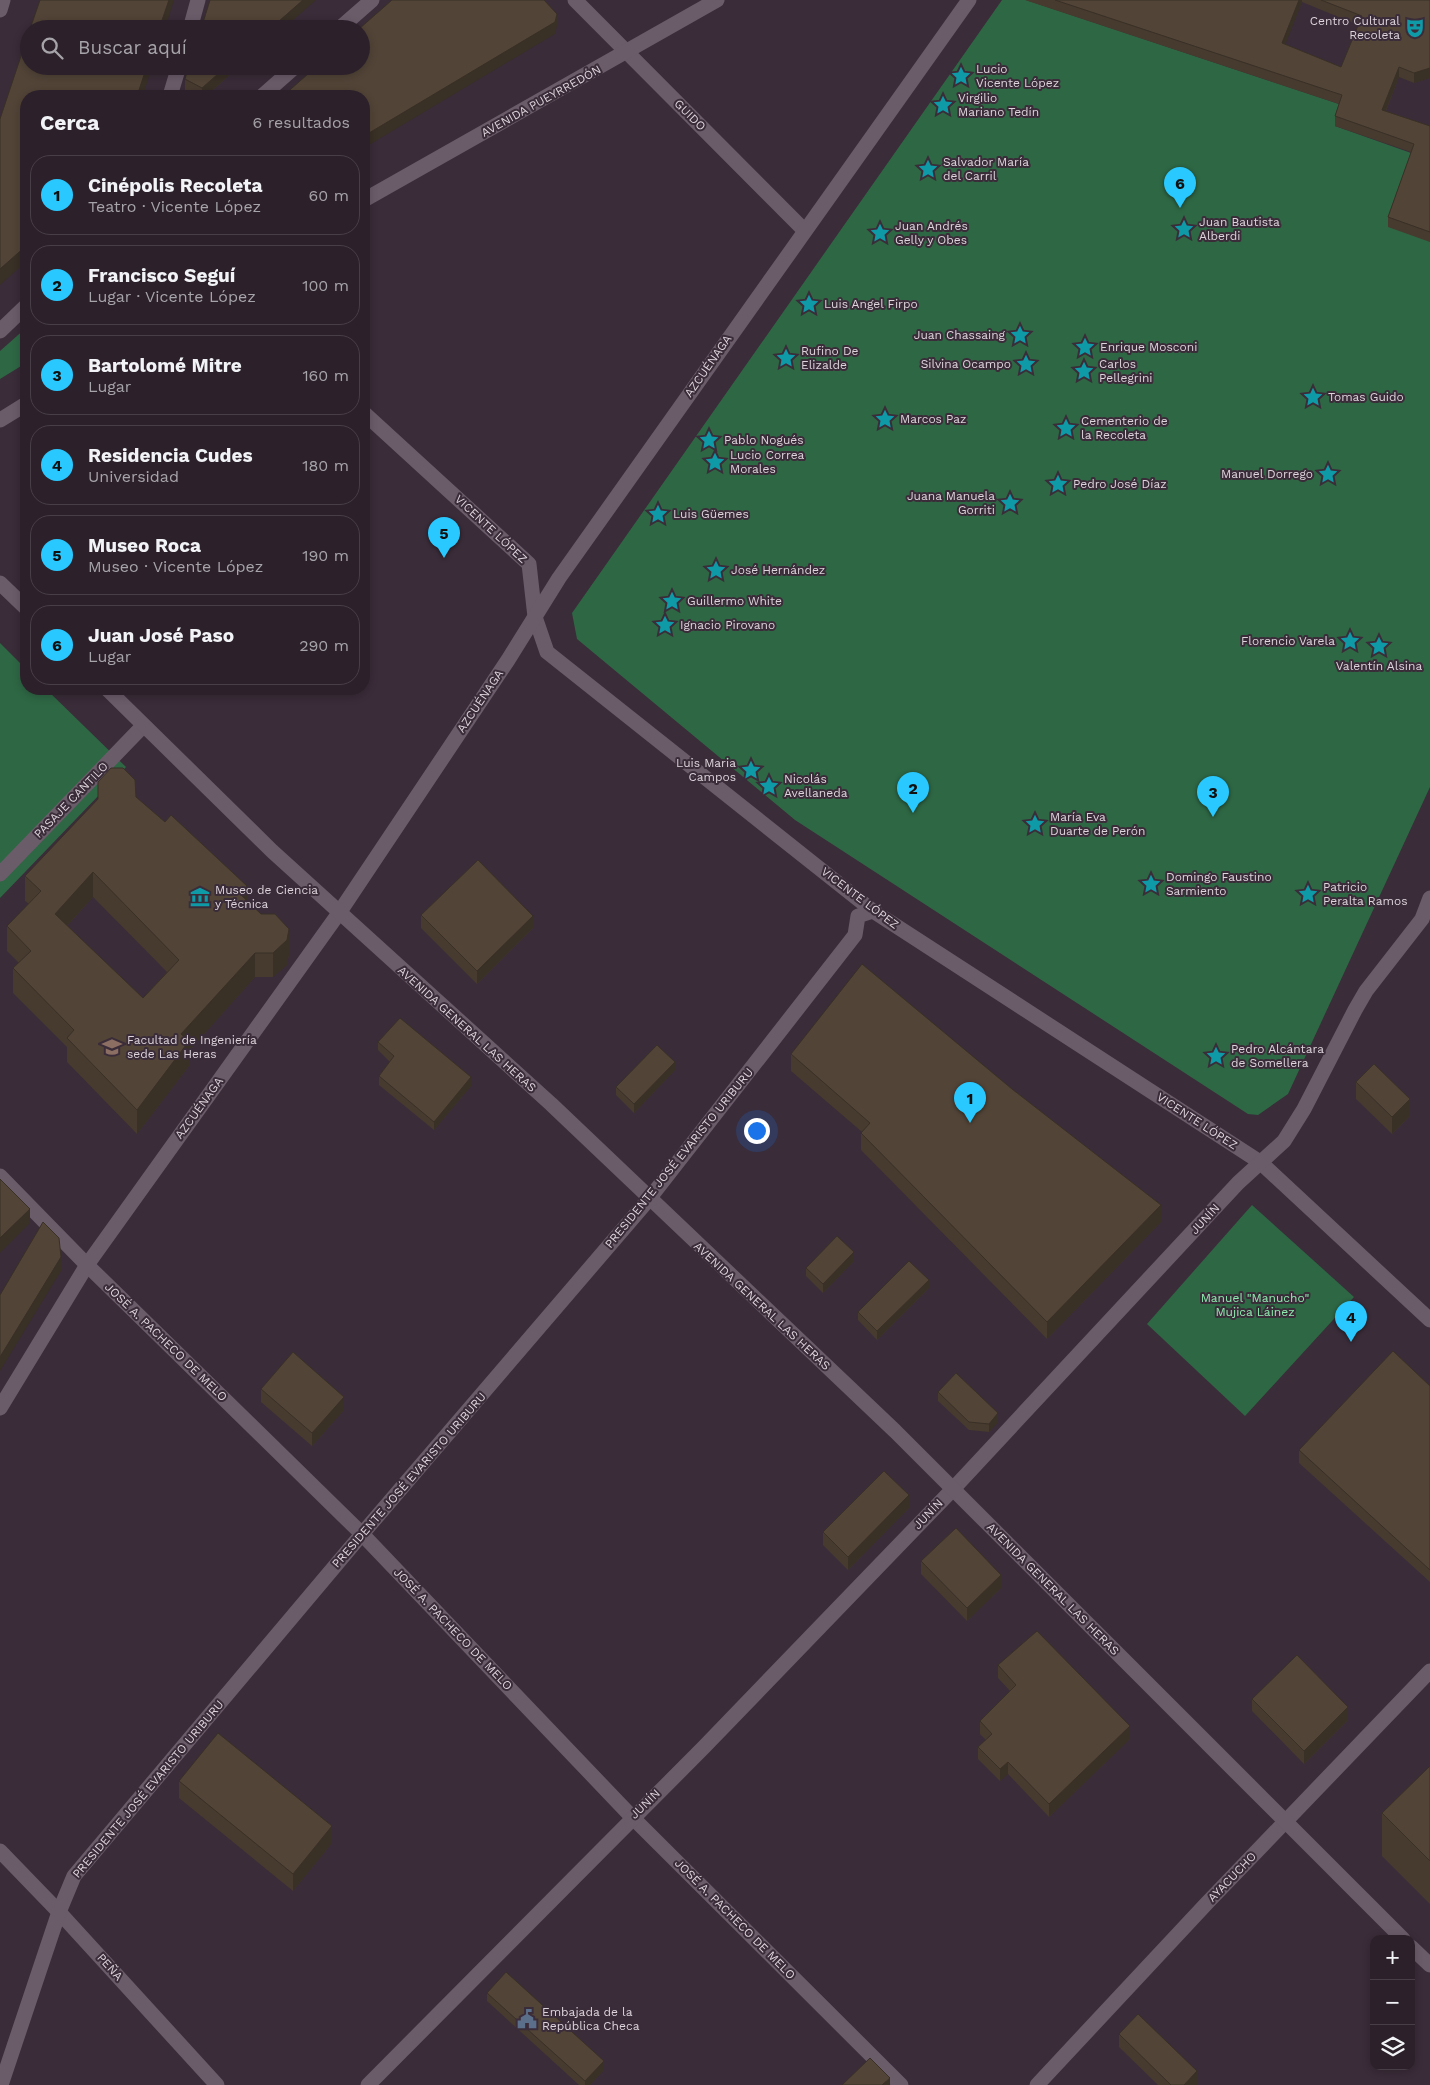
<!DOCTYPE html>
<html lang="es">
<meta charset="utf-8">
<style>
:root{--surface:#2c212b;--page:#342933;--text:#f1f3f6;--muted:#a6a3a9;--line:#483e47;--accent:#29c8ff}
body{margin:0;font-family:"Work Sans",sans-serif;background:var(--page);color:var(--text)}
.controls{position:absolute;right:15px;bottom:15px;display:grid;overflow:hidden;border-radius:10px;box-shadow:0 2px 8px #0003}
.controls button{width:45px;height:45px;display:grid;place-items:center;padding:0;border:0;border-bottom:1px solid var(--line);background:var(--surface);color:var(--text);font:25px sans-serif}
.you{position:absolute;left:756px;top:1130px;width:18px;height:18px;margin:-12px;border:4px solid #fff;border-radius:50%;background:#1a73e8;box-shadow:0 0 0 8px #1a73e833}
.badge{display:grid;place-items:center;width:32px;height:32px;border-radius:50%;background:var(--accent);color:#111;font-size:16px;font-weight:700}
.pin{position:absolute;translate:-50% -41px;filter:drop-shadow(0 1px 2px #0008)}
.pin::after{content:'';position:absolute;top:26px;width:18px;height:15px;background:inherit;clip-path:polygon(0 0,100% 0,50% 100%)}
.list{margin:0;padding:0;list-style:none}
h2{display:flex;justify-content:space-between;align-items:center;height:65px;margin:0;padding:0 20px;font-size:21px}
h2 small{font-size:16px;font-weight:400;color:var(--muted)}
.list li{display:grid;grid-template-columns:32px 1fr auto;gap:15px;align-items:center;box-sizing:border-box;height:80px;margin:0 10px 10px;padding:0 10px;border:1px solid var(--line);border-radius:20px}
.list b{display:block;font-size:19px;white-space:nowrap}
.list p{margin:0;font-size:16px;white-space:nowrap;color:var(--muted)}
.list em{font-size:16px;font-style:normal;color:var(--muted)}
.icon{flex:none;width:28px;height:28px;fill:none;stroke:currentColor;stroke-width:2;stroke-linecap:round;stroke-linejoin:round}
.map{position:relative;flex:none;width:1430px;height:2085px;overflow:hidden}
.search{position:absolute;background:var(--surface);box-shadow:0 2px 8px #0003;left:20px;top:20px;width:350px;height:55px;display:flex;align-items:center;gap:12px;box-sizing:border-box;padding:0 18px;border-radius:28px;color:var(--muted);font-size:19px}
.panel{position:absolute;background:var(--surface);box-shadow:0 2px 8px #0003;left:20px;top:90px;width:350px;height:605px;border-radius:20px}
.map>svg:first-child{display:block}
.green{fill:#2e6744}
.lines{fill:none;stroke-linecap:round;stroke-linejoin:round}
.street{stroke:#6b5c6a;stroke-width:15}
.secondary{stroke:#6b5c6a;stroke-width:15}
.wall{fill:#473a2f;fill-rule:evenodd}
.shaded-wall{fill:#393026}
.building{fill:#524437;stroke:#393026;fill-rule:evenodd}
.labels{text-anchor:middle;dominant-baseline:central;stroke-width:4;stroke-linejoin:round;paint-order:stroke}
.poi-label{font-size:12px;fill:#ddd4dc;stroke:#3a2c39;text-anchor:start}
.street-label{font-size:12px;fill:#ddd4dc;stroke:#3a2c39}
.park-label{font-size:12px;fill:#8eebaf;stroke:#3a2c39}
</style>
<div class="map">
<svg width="1430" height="2085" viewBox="0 0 1430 2085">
<rect width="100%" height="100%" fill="#3a2c39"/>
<!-- green -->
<g class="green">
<polygon points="1002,0 1026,0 1342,105 1335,126 1414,154 1430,242 1430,787 1288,1094 1258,1115 1248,1114 795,820 577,639 572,613"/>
<polygon points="26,328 26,363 0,379 0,351"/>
<polygon points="0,643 26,669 26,689 46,689 126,767 0,898"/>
<polygon points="1252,1205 1354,1297 1245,1416 1147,1324"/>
</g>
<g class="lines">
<!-- street -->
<g class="street">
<polyline points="575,0 804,230"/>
<polyline points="0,10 3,0"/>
<polyline points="190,29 198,0"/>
<polyline points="339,29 372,0"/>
<polyline points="170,96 179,66"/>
<polyline points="262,96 296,66"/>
<polyline points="0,331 26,306"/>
<polyline points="364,413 529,564 535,617 547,652 873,911 1260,1162 1430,1320"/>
<polyline points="0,874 143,726"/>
<polyline points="0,1176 87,1265 362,1534 632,1817 901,2085"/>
<polyline points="0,1408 87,1265 339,913 508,660 559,578 969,0"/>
<polyline points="0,1851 59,1912 217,2085"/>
<polyline points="1,2085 59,1912 74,1876 362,1534 649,1199 855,935 858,916 873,911"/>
<polyline points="368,2085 704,1747 953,1489 1238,1183 1284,1141 1304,1109 1355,1010 1366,991 1422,919 1430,898"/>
<polyline points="1037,2085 1207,1903 1430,1671"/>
</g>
<!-- secondary -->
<g class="secondary">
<polyline points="364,200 717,0"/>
<polyline points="0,420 26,404"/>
<polyline points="0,583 26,608"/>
<polyline points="107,689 272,851 551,1104 895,1431 1403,1939"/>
<polyline points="1411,1947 1430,1965"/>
</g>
</g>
<!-- wall -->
<g class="wall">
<path d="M1025,0h405v78l-16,5 -15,-6 -13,34 44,15v116l-42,-15v-10l23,-65 -76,-26v-10l4,-12zM1302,2l56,23 -17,42 -56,-23z"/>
<polygon points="189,66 240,66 206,96 196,96 185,90 185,79"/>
<path d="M136,797l111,103 42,54 -2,11 -14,12h-18l-66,74v15l-52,68 -70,-72v-15l-54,-54v-25l6,-5 -12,-12v-25l22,-22 -4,-3v-25zM93,897l74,75 -24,26 -76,-72z"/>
<polygon points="421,915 533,928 477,984 421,928"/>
<polygon points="378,1042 471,1086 434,1130 379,1085 379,1076 390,1062 378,1050"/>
<polygon points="791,1054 1161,1222 1047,1339 861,1150 861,1133 862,1132 791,1071"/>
<polygon points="675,1070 634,1113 616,1095 616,1087"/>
<polygon points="1356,1082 1410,1116 1392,1134 1356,1099"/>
<polygon points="854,1261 823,1293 806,1276 806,1268"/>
<polygon points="929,1288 877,1340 858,1320 858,1312"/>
<polygon points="1430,1386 1430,1582 1299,1463 1299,1450"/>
<polygon points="261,1389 344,1410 312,1446 261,1402"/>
<polygon points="938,1392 998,1422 989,1432 969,1430 938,1401"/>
<polygon points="909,1508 848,1570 823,1545 823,1532"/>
<polygon points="921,1561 1001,1588 967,1621 921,1574"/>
<polygon points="998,1665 1130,1739 1049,1817 1008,1774 1000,1781 978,1759 978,1747 986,1740 980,1734 980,1721 1010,1691 998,1678"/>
<polygon points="1252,1699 1348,1720 1304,1764 1252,1711"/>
<polygon points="1430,1766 1430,1904 1382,1856 1382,1813"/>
<polygon points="179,1781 332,1843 293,1891 179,1798"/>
<polygon points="487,1993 604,2070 590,2085 579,2085 487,2001"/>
<polygon points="1119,2034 1197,2084 1197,2085 1158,2085 1119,2047"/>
</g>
<!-- shaded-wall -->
<g class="shaded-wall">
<polygon points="169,0 174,0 165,29 159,29"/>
<polygon points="303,0 316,0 283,29 270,29"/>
<polygon points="1299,0 1302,0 1302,2 1282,53 1282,43"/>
<polygon points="557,14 557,26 555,34 364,148 364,136"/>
<polygon points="147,66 152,66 143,96 137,96"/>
<polygon points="227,66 240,66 206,96 202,96 202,88"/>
<polygon points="1399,67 1399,77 1382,120 1382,110"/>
<polygon points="1430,68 1430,78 1414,83 1414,73"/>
<polygon points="26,246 26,262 0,285 0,269"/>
<polygon points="93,872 93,897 55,939 55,914"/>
<polygon points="247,886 247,911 239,893"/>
<polygon points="533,916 533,928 477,984 477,971"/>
<polygon points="289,929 289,954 287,965 273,977 273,953"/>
<polygon points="255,953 255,977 189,1051 189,1066 137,1134 137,1110 181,1034"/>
<polygon points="675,1062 675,1070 634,1113 634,1104"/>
<polygon points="471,1077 471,1086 434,1130 434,1122"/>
<polygon points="1410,1099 1410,1116 1392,1134 1392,1117"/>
<polygon points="1161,1205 1161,1222 1047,1339 1047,1322"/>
<polygon points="30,1209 30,1223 0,1253 0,1238"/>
<polygon points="854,1252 854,1261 823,1293 823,1284"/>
<polygon points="61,1257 61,1271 0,1371 0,1357"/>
<polygon points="929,1280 929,1288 877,1340 877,1331"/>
<polygon points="344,1397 344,1410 312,1446 312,1433"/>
<polygon points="998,1413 998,1422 989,1432 989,1424"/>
<polygon points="909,1495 909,1508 848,1570 848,1557"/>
<polygon points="1001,1575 1001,1588 967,1621 967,1608"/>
<polygon points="1348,1707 1348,1720 1304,1764 1304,1751"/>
<polygon points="1130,1726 1130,1739 1049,1817 1049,1804"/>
<polygon points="1008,1762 1008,1774 1000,1781 1000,1769"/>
<polygon points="332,1826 332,1843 293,1891 293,1874"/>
<polygon points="604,2061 604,2070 590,2085 585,2085 585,2081"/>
<polygon points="1197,2071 1197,2085 1184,2085"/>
<polygon points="890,2078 890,2085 882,2085"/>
</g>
<!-- building -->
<g class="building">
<polygon points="40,0 169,0 159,29 30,29"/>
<polygon points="210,0 303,0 270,29 201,29"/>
<polygon points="392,0 544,0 557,14 555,22 364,136 364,96 283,96 317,66 361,66 361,29 359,29"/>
<polygon points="1055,0 1299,0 1282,43 1341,67 1362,16 1321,0 1430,0 1430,68 1414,73 1399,67 1382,110 1430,126 1430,232 1388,217 1414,144 1335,116 1342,95"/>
<polygon points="29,32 29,66 147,66 137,96 26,96 26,246 0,269 0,119"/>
<polygon points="189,66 227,66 202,88 185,79"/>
<path d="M111,768h12l12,12 1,17 29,25 6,-7 76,71 -8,7 22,21h14l14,15 -2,11 -14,13h-18l-74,81 8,7 -52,69 -70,-72 7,-8 -61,-62 18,-17 -24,-25 34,-35 -16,-15 73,-77v-17zM93,872l86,88 -36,38 -88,-84z"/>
<polygon points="478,860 533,916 477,971 421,915"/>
<polygon points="862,964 1012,1089 1161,1205 1047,1322 861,1133 870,1123 791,1054"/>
<polygon points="400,1018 471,1077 434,1122 379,1076 394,1056 378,1042"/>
<polygon points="657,1045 675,1062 634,1104 616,1087"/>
<polygon points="1374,1064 1410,1099 1392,1117 1356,1082"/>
<polygon points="0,1179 30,1209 0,1238"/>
<polygon points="43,1222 59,1238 61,1257 0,1357 0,1295"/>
<polygon points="837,1236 854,1252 823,1284 806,1268"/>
<polygon points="909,1261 929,1280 877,1331 858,1312"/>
<polygon points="1393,1351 1430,1386 1430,1570 1299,1450"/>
<polygon points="293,1352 344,1397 312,1433 261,1389"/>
<polygon points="956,1373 998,1413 989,1424 969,1422 938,1392"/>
<polygon points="884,1471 909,1495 848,1557 823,1532"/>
<polygon points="956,1528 1001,1575 967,1608 921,1561"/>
<polygon points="1037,1631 1130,1726 1049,1804 1008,1762 1000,1769 978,1747 992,1734 980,1721 1016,1685 998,1665"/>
<polygon points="1297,1655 1348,1707 1304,1751 1252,1699"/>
<polygon points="218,1733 332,1826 293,1874 179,1781"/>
<polygon points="1430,1766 1430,1861 1382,1813"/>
<polygon points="506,1972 604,2061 585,2081 487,1993"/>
<polygon points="1138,2014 1197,2071 1184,2085 1171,2085 1119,2034"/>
<polygon points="870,2058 890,2078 882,2085 842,2085"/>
</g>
<!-- icons -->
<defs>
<symbol id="theatre-bare" viewBox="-9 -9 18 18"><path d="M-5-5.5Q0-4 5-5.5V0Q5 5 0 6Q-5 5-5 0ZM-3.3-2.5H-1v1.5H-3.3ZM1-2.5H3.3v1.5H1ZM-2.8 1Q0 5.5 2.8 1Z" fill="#0f9aa8" stroke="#3a2c39" stroke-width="2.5" paint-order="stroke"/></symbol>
<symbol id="sight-bare" viewBox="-9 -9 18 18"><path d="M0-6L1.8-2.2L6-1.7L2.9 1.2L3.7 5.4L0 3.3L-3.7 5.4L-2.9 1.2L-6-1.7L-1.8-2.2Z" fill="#0f9aa8" stroke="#3a2c39" stroke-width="2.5" paint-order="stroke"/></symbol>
<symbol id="museum-bare" viewBox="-9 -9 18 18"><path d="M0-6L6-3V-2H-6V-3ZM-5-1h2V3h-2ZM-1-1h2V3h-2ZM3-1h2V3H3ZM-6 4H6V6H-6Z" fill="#0f9aa8" stroke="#3a2c39" stroke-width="2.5" paint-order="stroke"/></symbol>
<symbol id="university-bare" viewBox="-9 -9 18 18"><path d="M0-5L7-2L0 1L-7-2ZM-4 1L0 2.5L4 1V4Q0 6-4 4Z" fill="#8d6e63" stroke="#3a2c39" stroke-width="2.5" paint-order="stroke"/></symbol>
<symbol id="civic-bare" viewBox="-9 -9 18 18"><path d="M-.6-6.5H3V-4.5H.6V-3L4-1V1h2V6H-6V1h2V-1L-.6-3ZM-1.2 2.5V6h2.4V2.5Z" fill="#5c6f8a" stroke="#3a2c39" stroke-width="2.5" paint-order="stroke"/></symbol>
</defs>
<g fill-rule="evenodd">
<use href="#theatre-bare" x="1401" y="14" width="28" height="28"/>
<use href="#sight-bare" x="947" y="62" width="28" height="28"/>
<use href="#sight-bare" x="929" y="91" width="28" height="28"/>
<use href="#sight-bare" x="914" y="155" width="28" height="28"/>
<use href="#sight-bare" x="1170" y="215" width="28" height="28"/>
<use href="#sight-bare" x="866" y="219" width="28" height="28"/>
<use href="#sight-bare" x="795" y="290" width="28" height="28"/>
<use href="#sight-bare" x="1006" y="321" width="28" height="28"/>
<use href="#sight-bare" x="1071" y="333" width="28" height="28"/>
<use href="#sight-bare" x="772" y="344" width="28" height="28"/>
<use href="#sight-bare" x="1012" y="350" width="28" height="28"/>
<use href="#sight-bare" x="1070" y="357" width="28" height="28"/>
<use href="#sight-bare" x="1299" y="383" width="28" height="28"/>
<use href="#sight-bare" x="871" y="405" width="28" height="28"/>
<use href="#sight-bare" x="1052" y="414" width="28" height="28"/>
<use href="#sight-bare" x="695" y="426" width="28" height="28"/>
<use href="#sight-bare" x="701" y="448" width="28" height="28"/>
<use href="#sight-bare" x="1314" y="460" width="28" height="28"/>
<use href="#sight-bare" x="1044" y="470" width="28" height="28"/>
<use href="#sight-bare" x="996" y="489" width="28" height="28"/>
<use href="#sight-bare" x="644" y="500" width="28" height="28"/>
<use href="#sight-bare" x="702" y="556" width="28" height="28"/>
<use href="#sight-bare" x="658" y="587" width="28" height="28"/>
<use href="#sight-bare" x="651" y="611" width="28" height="28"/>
<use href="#sight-bare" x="1336" y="627" width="28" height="28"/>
<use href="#sight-bare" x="1365" y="632" width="28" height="28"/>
<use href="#sight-bare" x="737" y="756" width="28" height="28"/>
<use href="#sight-bare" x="755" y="772" width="28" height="28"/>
<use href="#sight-bare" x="1021" y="810" width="28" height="28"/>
<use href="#sight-bare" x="1137" y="870" width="28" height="28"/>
<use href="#sight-bare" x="1294" y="880" width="28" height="28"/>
<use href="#museum-bare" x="186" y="883" width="28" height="28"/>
<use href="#university-bare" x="98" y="1033" width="28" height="28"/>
<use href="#sight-bare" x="1202" y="1042" width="28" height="28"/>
<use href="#civic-bare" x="513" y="2005" width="28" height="28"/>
</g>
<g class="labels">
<!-- poi labels -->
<g class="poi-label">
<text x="1400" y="21" text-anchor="end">Centro Cultural<tspan x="1400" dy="14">Recoleta</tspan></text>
<text x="976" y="69">Lucio<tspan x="976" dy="14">Vicente López</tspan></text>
<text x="958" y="98">Virgilio<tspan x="958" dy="14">Mariano Tedín</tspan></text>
<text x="943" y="162">Salvador María<tspan x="943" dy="14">del Carril</tspan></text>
<text x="1199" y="222">Juan Bautista<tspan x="1199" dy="14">Alberdi</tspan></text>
<text x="895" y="226">Juan Andrés<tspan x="895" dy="14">Gelly y Obes</tspan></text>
<text x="824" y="304">Luis Angel Firpo</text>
<text x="1005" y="335" text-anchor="end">Juan Chassaing</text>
<text x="1100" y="347">Enrique Mosconi</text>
<text x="801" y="351">Rufino De<tspan x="801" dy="14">Elizalde</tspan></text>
<text x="1011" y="364" text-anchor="end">Silvina Ocampo</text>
<text x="1099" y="364">Carlos<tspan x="1099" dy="14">Pellegrini</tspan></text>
<text x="1328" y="397">Tomas Guido</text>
<text x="900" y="419">Marcos Paz</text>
<text x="1081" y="421">Cementerio de<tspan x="1081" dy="14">la Recoleta</tspan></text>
<text x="724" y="440">Pablo Nogués</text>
<text x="730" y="455">Lucio Correa<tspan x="730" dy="14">Morales</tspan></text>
<text x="1313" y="474" text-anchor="end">Manuel Dorrego</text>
<text x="1073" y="484">Pedro José Díaz</text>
<text x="995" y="496" text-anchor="end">Juana Manuela<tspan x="995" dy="14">Gorriti</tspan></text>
<text x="673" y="514">Luis Güemes</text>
<text x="731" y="570">José Hernández</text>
<text x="687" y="601">Guillermo White</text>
<text x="680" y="625">Ignacio Pirovano</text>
<text x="1335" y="641" text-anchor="end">Florencio Varela</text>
<text x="1379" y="666" text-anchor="middle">Valentín Alsina</text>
<text x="736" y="763" text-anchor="end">Luis Maria<tspan x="736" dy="14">Campos</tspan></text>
<text x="784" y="779">Nicolás<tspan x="784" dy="14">Avellaneda</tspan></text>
<text x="1050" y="817">María Eva<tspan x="1050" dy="14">Duarte de Perón</tspan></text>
<text x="1166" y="877">Domingo Faustino<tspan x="1166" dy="14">Sarmiento</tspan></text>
<text x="1323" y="887">Patricio<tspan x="1323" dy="14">Peralta Ramos</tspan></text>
<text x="215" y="890">Museo de Ciencia<tspan x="215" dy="14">y Técnica</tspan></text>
<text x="127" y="1040">Facultad de Ingeniería<tspan x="127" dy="14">sede Las Heras</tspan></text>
<text x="1231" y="1049">Pedro Alcántara<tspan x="1231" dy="14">de Somellera</tspan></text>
<text x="542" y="2012">Embajada de la<tspan x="542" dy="14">República Checa</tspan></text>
</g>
<!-- street labels -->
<g class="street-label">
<text transform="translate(541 101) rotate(-29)">AVENIDA PUEYRREDÓN</text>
<text transform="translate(690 115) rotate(45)">GUIDO</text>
<text transform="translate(708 366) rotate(-55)">AZCUÉNAGA</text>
<text transform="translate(491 529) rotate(43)">VICENTE LÓPEZ</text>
<text transform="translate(480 701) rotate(-56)">AZCUÉNAGA</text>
<text transform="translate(71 800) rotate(-46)">PASAJE CANTILO</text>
<text transform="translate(860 898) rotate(37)">VICENTE LÓPEZ</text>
<text transform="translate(467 1029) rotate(42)">AVENIDA GENERAL LAS HERAS</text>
<text transform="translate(199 1108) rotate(-54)">AZCUÉNAGA</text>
<text transform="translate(1197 1121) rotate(33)">VICENTE LÓPEZ</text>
<text transform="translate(679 1158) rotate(-51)">PRESIDENTE JOSÉ EVARISTO URIBURU</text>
<text transform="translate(1205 1219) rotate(-47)">JUNÍN</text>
<text transform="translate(762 1306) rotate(43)">AVENIDA GENERAL LAS HERAS</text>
<text transform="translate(166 1342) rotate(44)">JOSÉ A. PACHECO DE MELO</text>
<text transform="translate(409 1480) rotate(-49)">PRESIDENTE JOSÉ EVARISTO URIBURU</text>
<text transform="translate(928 1514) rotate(-46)">JUNÍN</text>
<text transform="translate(1053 1589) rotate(45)">AVENIDA GENERAL LAS HERAS</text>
<text transform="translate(453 1629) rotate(46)">JOSÉ A. PACHECO DE MELO</text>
<text transform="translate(148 1789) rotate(-50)">PRESIDENTE JOSÉ EVARISTO URIBURU</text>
<text transform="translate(645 1804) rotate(-44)">JUNÍN</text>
<text transform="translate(1232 1877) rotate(-46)">AYACUCHO</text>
<text transform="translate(735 1919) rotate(45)">JOSÉ A. PACHECO DE MELO</text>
<text transform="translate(110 1967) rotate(48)">PEÑA</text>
</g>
<!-- park labels -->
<g class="park-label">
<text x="1255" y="1298">Manuel "Manucho"<tspan x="1255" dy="14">Mujica Láinez</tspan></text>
</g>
</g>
</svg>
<div class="controls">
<button>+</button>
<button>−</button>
<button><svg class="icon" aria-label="layers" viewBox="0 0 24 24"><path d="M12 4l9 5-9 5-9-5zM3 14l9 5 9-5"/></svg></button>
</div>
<div class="you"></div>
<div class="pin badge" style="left:970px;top:1123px">1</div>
<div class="pin badge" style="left:913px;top:813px">2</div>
<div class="pin badge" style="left:1213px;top:817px">3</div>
<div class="pin badge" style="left:1351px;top:1342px">4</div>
<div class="pin badge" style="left:444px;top:558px">5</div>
<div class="pin badge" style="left:1180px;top:208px">6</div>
<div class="search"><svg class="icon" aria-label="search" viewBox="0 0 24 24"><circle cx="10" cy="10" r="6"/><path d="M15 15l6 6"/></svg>Buscar aquí</div>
<section class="panel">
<h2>Cerca<small>6 resultados</small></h2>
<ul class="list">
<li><span class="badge">1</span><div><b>Cinépolis Recoleta</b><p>Teatro · Vicente López</p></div><em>60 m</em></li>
<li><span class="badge">2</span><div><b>Francisco Seguí</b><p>Lugar · Vicente López</p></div><em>100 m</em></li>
<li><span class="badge">3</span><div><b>Bartolomé Mitre</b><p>Lugar</p></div><em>160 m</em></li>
<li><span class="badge">4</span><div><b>Residencia Cudes</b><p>Universidad</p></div><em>180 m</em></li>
<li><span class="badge">5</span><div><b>Museo Roca</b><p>Museo · Vicente López</p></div><em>190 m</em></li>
<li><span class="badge">6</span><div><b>Juan José Paso</b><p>Lugar</p></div><em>290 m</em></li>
</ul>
</section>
</div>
